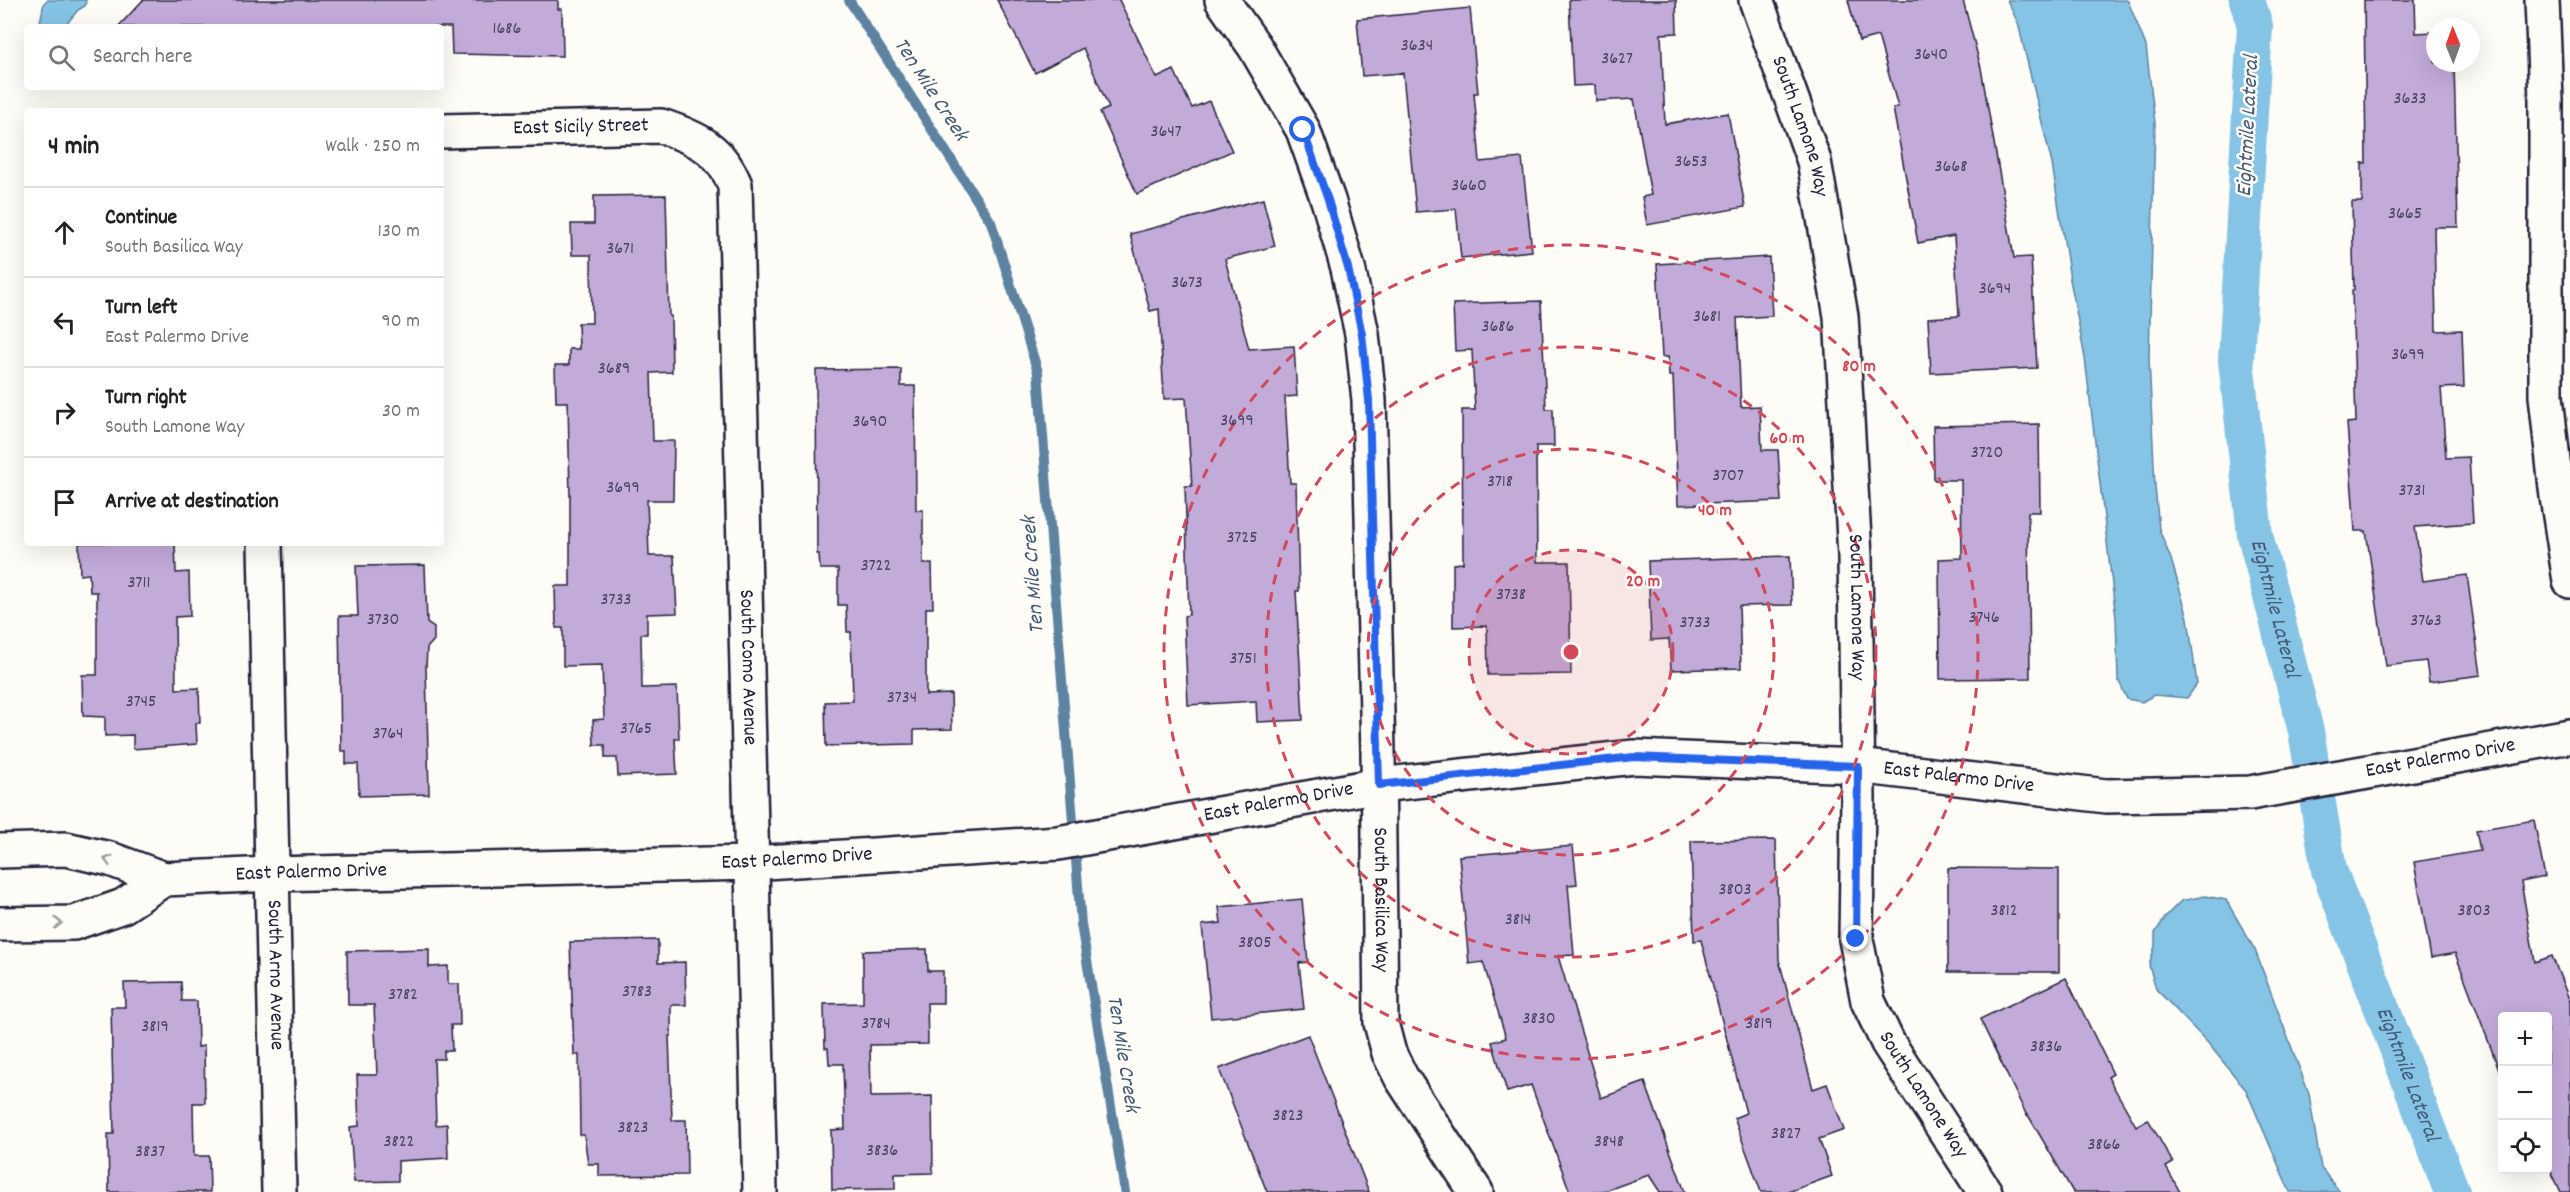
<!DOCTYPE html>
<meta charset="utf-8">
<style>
:root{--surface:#fff;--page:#f2f2f2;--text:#222;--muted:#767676;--line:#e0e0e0}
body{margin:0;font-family:Dekko,sans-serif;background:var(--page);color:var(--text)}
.controls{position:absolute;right:18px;bottom:18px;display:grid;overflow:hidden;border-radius:6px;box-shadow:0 6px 24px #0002}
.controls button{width:54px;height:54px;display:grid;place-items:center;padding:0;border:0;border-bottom:2px solid var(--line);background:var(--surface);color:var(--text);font:30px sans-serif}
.compass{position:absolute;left:2426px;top:18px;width:54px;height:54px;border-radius:50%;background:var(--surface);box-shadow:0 6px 24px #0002;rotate:359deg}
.stop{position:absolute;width:18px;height:18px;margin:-14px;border:4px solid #2563eb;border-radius:50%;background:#fff}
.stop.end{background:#2563eb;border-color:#fff;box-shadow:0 2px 6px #0008}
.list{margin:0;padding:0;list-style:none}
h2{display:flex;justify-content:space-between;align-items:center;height:78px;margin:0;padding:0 24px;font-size:26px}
h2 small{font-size:20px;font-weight:400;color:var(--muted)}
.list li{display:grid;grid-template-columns:39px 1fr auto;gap:18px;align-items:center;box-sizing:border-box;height:90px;padding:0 24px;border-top:2px solid var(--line)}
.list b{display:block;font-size:22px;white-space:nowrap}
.list p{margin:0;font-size:20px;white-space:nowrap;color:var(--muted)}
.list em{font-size:20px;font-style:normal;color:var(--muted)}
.icon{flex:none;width:33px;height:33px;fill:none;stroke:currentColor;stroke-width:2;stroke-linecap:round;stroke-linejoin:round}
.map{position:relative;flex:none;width:2570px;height:1192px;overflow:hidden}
.search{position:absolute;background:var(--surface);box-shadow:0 6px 24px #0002;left:24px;top:24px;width:420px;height:66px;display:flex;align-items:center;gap:15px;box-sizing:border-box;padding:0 21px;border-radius:6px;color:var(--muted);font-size:22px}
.panel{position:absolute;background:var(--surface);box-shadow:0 6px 24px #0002;left:24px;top:108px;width:420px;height:438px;border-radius:6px}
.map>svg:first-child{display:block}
.water{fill:#85c4e5;stroke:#5d83a1;stroke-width:1.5}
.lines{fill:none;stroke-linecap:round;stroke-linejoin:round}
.stream{stroke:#5d83a1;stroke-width:10}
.canal{stroke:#85c4e5;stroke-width:36}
.building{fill:#c2aad9;stroke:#22223b;stroke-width:1.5}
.minor-casing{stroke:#22223b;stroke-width:38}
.minor{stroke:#fdfcf7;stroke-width:33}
.oneway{stroke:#9a9aa2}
.route{stroke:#2563eb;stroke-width:8}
.ring{fill:none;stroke:#d1495b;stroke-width:3;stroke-dasharray:10 8}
.labels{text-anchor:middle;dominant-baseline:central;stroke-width:5;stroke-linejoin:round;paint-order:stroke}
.number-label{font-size:18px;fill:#4a4462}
.street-label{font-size:21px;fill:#22223b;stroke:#fdfcf7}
.water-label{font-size:22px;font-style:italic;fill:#455b76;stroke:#fdfcf7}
.centre{fill:#d1495b;stroke:#fdfcf7;stroke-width:3}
.ring-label{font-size:18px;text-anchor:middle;font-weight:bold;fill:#d1495b;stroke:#fdfcf7;stroke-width:5;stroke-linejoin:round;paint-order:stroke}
</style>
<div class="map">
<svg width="2570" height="1192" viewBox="0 0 2570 1192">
<rect width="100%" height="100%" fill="#fdfcf7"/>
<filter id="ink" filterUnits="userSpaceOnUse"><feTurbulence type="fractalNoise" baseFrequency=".0167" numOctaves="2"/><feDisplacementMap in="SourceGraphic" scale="12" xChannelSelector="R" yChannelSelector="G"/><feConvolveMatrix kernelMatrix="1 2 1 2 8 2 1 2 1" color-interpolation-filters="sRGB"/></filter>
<g filter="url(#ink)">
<!-- water -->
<g class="water">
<polygon points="48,0 86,0 85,6 78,10 64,27 39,27 44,3"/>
<polygon points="2007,0 2126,0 2128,1 2146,46 2155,123 2149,359 2155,487 2159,529 2171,559 2188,618 2197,684 2187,698 2154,695 2142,702 2127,699 2118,679 2116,618 2085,358 2070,279 2052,164 2018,23"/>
<polygon points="2205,896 2226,900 2255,950 2309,1094 2321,1168 2340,1192 2290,1192 2246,1090 2207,1042 2156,989 2149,965 2155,946 2155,933 2166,916 2181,901"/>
</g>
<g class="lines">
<!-- stream -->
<polyline class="stream" points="849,0 991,222 1038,372 1081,924 1125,1192"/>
<!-- canal -->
<path class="canal" id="s1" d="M2247,0l8,26 -19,334 19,175 51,196 23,139 123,322"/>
</g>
<!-- building -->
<g class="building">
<polygon points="143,0 558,0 558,9 562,9 563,56 452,54 451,27 118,27"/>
<polygon points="997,0 1119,0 1157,78 1174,70 1192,108 1209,101 1232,151 1137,194 1100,112 1109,108 1083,48 1035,73"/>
<polygon points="1569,0 1676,0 1677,33 1661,34 1665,124 1728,113 1745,207 1647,225 1642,197 1651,195 1634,99 1596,101 1595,85 1573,86"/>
<polygon points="1848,0 1963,0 1981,68 2014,258 2031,257 2037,368 1931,373 1928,318 1959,316 1954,236 1918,243 1893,108 1898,107 1878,36 1859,41"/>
<polygon points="2364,0 2415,0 2416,33 2435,32 2435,63 2454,63 2458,227 2434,227 2436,331 2462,330 2464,387 2441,388 2446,458 2469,457 2473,523 2415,527 2423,581 2467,575 2481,675 2429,682 2426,661 2386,666 2366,531 2355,531 2347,423 2356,422 2352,290 2354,290 2352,202 2362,202 2362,163 2366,163"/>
<polygon points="1470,8 1478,93 1474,93 1480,162 1522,158 1532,251 1461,258 1456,209 1416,212 1403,73 1362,76 1357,19"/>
<polygon points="666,195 669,316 671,316 672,372 651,373 653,441 674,441 673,500 647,500 649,556 674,556 677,613 647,614 647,634 641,634 642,688 677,687 679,739 675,739 677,774 618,776 617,758 605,758 605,745 594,745 593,720 604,719 602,665 563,666 563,628 556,628 555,586 570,586 570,498 568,402 556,402 555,365 569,365 569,349 579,349 578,323 592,323 591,255 572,255 571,224 594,224 594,196"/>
<polygon points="1263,199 1275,246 1225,259 1249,349 1294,346 1297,396 1285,397 1290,483 1296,483 1299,591 1296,591 1303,720 1257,722 1256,701 1188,705 1184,616 1189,615 1185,486 1192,486 1186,398 1164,399 1159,309 1150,311 1130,234"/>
<polygon points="1769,257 1772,316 1737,318 1741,407 1760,406 1762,450 1778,450 1781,501 1678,505 1673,376 1669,376 1668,357 1662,357 1657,264"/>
<polygon points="1541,301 1546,409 1553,409 1554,446 1536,446 1537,562 1569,562 1571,674 1488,675 1487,626 1453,627 1453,564 1463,563 1462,410 1475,410 1472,350 1455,351 1453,304"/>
<polygon points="901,369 901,386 915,386 916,510 923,510 923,564 932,564 933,608 926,608 926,695 951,694 952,729 914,730 914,744 826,746 825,702 853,701 851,632 847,632 846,605 838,605 838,569 820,569 819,554 817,554 816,370"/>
<polygon points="2039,424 2040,512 2028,512 2030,678 1940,679 1939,559 1962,558 1961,480 1934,480 1933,426"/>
<polygon points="79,543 175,543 176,573 189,572 190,616 175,617 176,689 199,688 200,723 196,723 197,744 133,749 133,735 105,736 105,717 83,716 82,675 97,675 97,592 90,592 89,574 80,575"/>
<polygon points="1790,556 1792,605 1739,606 1741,668 1671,670 1669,639 1651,640 1648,561"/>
<polygon points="425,565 427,623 434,628 434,640 427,648 426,667 429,794 359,796 358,764 346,764 346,751 341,751 339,616 358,616 356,566"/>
<polygon points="2534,820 2545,877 2521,882 2535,962 2552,956 2570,1002 2570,1192 2561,1192 2547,1163 2547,1017 2502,1017 2502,1071 2500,1072 2455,953 2431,958 2414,862 2480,851 2476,830"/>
<polygon points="1776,840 1779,960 1813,1089 1827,1084 1844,1130 1819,1139 1832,1176 1788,1192 1761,1192 1734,1118 1746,1113 1701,940 1694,941 1691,841"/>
<polygon points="1573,846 1577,884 1568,885 1574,955 1558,956 1601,1098 1645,1082 1685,1192 1660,1192 1649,1175 1602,1192 1570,1192 1531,1085 1507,1092 1492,1042 1506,1038 1483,962 1469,964 1459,856"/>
<polygon points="1948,868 2059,869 2059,972 1948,972"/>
<polygon points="1302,899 1308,962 1299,963 1304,1009 1211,1018 1202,925 1221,923 1219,907"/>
<polygon points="658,940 658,963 685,962 686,1005 671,1005 671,1036 669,1036 672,1120 686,1120 687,1175 599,1176 599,1164 588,1164 584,1135 580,1135 579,1055 574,1055 570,942"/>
<polygon points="429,949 429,967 448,966 448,984 459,984 460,1025 451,1025 452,1051 444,1051 444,1059 434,1059 436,1125 447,1124 448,1158 398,1161 398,1181 354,1182 350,1127 359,1126 357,1075 377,1075 374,1005 348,1005 347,951"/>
<polygon points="927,949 928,971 943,971 943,1003 927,1003 928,1044 870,1045 871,1097 932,1096 933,1173 895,1174 895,1189 832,1190 831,1130 845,1129 843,1064 829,1064 828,1048 825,1048 824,1004 863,1003 863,951"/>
<polygon points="2066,978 2113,1074 2108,1077 2136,1126 2148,1119 2173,1163 2166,1167 2180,1192 2073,1192 2028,1115 2027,1116 1980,1019"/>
<polygon points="181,982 182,1001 197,1001 198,1047 204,1046 205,1103 193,1103 194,1156 209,1156 210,1192 109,1192 108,1134 114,1134 111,1007 125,1007 124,983"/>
<polygon points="1308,1035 1369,1192 1267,1192 1219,1069"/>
</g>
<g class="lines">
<defs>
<g id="minor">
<path id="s2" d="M1222,0l33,47 48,83 25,70 20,68 14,66 7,66 9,352 3,271 8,30 12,24 75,115"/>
<path id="s3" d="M1756,0l58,161 27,155 14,240 3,242 -2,141 12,62 20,42 97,149"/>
<polyline points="2542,0 2546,100 2546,396 2557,497 2570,581"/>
<path id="s4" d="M441,131l220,-5c36,12 59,22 74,59l25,1007"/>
<path id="s5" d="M265,543l14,649"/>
<path id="s6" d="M0,851l66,-2 44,10 54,20 107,-5 481,-11 306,-20 321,-58 255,-28 224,9 248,30 144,-3 320,-57"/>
<polyline points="0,924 74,923 123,906 164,879"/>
</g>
</defs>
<!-- minor casing -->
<use href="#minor" class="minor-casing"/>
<!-- minor -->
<use href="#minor" class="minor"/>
</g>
<!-- one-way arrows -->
<defs><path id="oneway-chevron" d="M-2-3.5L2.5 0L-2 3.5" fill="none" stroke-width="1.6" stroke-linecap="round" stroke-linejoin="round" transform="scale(1.5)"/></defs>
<g class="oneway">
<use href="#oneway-chevron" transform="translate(108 860) rotate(-164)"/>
<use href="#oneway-chevron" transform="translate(58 923) rotate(-1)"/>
</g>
</g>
<g class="lines" filter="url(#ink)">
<!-- route -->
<polyline class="route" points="1303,130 1328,200 1348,268 1362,334 1369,400 1379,785 1634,757 1858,766 1856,939"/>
</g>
<!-- distance rings -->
<circle cx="1571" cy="652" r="102" fill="#d1495b" fill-opacity=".12"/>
<g class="ring">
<circle cx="1571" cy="652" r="102"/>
<circle cx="1571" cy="652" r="203"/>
<circle cx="1571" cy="652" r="305"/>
<circle cx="1571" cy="652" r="407"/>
</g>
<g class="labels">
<!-- number labels -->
<g class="number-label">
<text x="507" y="29">1686</text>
<text x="1417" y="46">3634</text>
<text x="1931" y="55">3640</text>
<text x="1617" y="59">3627</text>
<text x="2410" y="99">3633</text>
<text x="1166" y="132">3647</text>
<text x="1691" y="162">3653</text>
<text x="1951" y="167">3668</text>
<text x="1469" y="186">3660</text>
<text x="2405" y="214">3665</text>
<text x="620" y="249">3671</text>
<text x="1187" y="283">3673</text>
<text x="1995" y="289">3694</text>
<text x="1707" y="317">3681</text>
<text x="1498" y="327">3686</text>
<text x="2408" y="355">3699</text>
<text x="614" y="369">3689</text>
<text x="1237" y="421">3699</text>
<text x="870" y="422">3690</text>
<text x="1987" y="453">3720</text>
<text x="1728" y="476">3707</text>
<text x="1500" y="482">3718</text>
<text x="623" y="488">3699</text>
<text x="2412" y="491">3731</text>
<text x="1242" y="538">3725</text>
<text x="876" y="566">3722</text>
<text x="139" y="583">3711</text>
<text x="1511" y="595">3738</text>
<text x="616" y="600">3733</text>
<text x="1984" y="618">3746</text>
<text x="383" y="620">3730</text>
<text x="2426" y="621">3763</text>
<text x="1695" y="623">3733</text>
<text x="1243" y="659">3751</text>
<text x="902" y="698">3734</text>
<text x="141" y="702">3745</text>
<text x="636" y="729">3765</text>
<text x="388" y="734">3764</text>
<text x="1735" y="890">3803</text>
<text x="2004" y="911">3812</text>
<text x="2474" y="911">3803</text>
<text x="1518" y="920">3814</text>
<text x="1255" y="943">3805</text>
<text x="637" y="992">3783</text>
<text x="403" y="995">3782</text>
<text x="1539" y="1019">3830</text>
<text x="876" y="1024">3784</text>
<text x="1759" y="1024">3819</text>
<text x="155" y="1027">3819</text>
<text x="2046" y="1047">3836</text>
<text x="1288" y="1116">3823</text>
<text x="633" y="1128">3823</text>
<text x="1786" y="1134">3827</text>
<text x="399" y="1142">3822</text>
<text x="1609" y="1142">3848</text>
<text x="2104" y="1145">3866</text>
<text x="882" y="1151">3836</text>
<text x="150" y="1152">3837</text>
</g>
<!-- street labels -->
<g class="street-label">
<text stroke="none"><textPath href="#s4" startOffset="140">East Sicily Street</textPath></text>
<text stroke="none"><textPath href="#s3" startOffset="134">South Lamone Way</textPath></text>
<text stroke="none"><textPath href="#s3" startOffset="620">South Lamone Way</textPath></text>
<text stroke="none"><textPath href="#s4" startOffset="801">South Como Avenue</textPath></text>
<text stroke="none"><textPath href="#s6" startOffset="2458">East Palermo Drive</textPath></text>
<text stroke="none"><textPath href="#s6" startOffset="1972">East Palermo Drive</textPath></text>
<text stroke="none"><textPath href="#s6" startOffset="1288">East Palermo Drive</textPath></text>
<text stroke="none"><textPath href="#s6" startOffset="802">East Palermo Drive</textPath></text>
<text stroke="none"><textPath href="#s6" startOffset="316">East Palermo Drive</textPath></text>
<text stroke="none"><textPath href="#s2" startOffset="932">South Basilica Way</textPath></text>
<text stroke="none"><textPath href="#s5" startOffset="432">South Arno Avenue</textPath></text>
<text stroke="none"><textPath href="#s3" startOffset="1124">South Lamone Way</textPath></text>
</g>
<!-- water labels -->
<g class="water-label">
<text transform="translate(930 90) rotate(57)">Ten Mile Creek</text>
<text transform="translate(2249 126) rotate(-87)">Eightmile Lateral</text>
<text transform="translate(1034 575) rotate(-94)">Ten Mile Creek</text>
<text stroke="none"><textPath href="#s1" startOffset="614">Eightmile Lateral</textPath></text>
<text transform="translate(1122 1054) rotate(81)">Ten Mile Creek</text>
<text stroke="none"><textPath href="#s1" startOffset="1100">Eightmile Lateral</textPath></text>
</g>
</g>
<circle cx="1571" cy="652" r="9" class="centre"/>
<g class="ring-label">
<text x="1859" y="371">80 m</text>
<text x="1787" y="443">60 m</text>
<text x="1715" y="515">40 m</text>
<text x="1643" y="586">20 m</text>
</g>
</svg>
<div class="controls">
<button>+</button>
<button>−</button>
<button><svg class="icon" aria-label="locate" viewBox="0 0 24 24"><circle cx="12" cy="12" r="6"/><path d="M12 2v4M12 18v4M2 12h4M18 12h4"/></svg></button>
</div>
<svg class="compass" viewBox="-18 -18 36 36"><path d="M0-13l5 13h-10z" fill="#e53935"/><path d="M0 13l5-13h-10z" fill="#767676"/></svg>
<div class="stop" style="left:1303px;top:130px"></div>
<div class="stop end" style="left:1856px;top:939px"></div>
<div class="search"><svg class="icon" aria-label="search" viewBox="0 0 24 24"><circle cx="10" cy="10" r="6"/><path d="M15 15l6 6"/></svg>Search here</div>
<section class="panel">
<h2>4 min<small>Walk · 250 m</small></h2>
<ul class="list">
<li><svg class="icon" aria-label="ahead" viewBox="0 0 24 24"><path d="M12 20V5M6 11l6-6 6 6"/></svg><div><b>Continue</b><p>South Basilica Way</p></div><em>130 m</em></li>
<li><svg class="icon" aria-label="left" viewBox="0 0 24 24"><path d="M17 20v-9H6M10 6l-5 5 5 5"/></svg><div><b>Turn left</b><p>East Palermo Drive</p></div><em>90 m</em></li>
<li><svg class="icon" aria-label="right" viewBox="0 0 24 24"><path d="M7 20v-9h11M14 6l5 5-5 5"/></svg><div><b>Turn right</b><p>South Lamone Way</p></div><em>30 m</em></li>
<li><svg class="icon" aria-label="arrive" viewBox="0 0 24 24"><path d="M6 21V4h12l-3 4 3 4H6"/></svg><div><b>Arrive at destination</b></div></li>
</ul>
</section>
</div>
